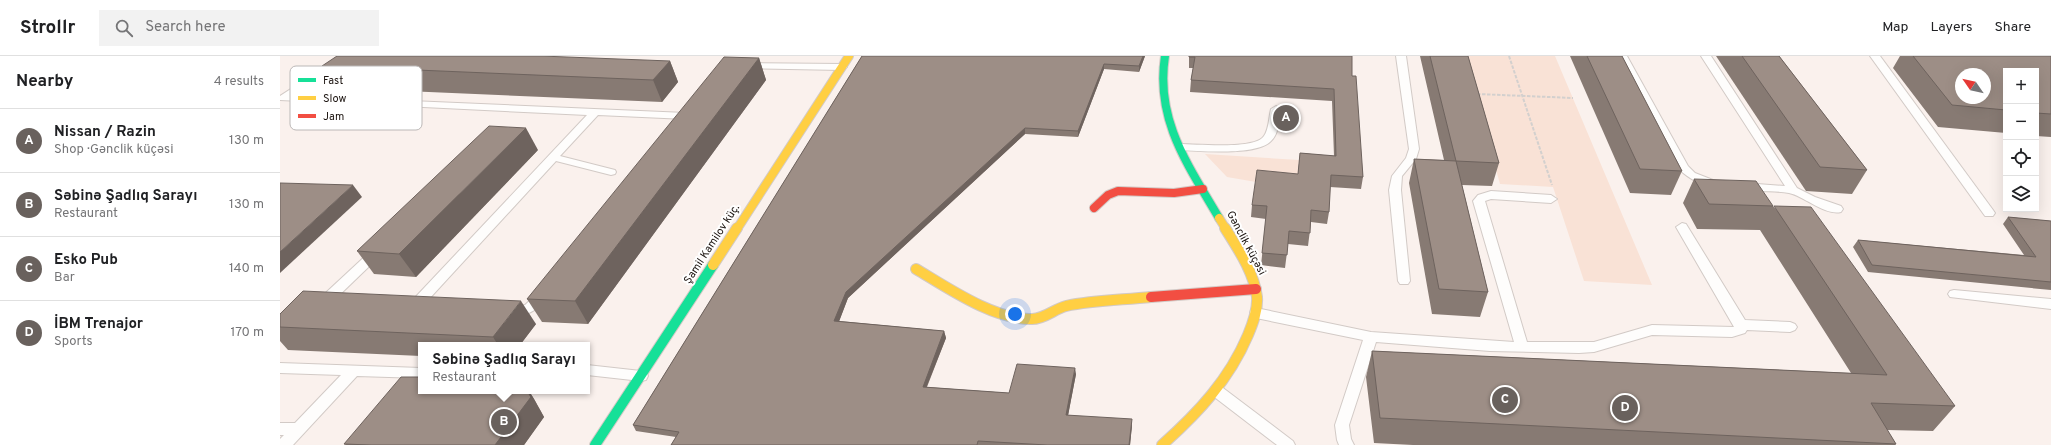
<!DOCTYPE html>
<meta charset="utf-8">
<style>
:root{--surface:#fff;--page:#f2f2f2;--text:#202124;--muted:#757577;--line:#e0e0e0;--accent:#69615d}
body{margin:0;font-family:Overpass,sans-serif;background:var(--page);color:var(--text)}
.controls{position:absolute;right:12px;top:12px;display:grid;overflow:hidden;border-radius:0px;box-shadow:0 4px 16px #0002}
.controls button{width:36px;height:36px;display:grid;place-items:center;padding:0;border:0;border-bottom:1px solid var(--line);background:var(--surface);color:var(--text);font:20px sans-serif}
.compass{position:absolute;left:1675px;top:12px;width:36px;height:36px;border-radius:50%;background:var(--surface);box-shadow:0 4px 16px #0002;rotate:304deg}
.you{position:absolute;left:735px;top:258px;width:14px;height:14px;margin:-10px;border:3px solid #fff;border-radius:50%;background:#1a73e8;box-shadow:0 0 0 6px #1a73e833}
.badge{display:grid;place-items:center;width:26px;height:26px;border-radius:50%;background:var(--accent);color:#fff;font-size:13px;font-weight:700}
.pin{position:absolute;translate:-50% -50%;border:2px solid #fff;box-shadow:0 1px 4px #0006}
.popup{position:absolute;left:138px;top:286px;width:172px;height:52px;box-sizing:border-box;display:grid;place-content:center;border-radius:0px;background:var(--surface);filter:drop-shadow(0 1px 3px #0005);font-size:13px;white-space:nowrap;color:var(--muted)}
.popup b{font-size:15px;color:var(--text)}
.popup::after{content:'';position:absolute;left:50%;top:100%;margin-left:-8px;border:8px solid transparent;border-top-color:var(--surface)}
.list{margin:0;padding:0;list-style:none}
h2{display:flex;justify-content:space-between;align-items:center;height:52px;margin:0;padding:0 16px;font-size:17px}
h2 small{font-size:13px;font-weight:400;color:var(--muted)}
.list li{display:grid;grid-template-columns:26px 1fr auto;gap:12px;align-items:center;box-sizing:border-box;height:64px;padding:0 16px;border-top:1px solid var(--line)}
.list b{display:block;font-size:15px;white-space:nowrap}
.list p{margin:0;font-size:13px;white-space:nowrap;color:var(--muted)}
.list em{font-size:13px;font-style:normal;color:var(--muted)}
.icon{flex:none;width:22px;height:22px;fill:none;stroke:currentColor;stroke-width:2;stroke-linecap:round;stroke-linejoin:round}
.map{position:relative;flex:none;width:1771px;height:389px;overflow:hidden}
header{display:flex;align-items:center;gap:24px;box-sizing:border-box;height:56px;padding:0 20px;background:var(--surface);border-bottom:1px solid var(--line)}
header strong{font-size:19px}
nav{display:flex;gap:22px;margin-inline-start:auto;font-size:14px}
.search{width:280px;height:36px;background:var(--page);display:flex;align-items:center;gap:10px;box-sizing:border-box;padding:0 14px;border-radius:0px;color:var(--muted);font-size:15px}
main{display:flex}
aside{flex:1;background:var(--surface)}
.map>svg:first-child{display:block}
.green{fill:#f9e2d6}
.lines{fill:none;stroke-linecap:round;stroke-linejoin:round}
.lane-casing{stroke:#d2cac6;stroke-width:2}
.fast-far1-casing{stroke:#d2cac6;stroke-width:10}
.fast-casing{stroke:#d2cac6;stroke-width:12}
.slow-far1-casing{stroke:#d2cac6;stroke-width:10}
.slow-casing{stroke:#d2cac6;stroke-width:12}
.jam-far1-casing{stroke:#d2cac6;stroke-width:10}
.jam-casing{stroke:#d2cac6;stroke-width:12}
.path{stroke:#d3d0ce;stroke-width:2;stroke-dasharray:3.5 1.5;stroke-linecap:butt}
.lane{fill:#fefdfc;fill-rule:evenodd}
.fast-far1{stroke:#16e098;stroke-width:8}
.fast{stroke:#16e098;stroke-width:10}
.slow-far1{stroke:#ffcf43;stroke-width:8}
.slow{stroke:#ffcf43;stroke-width:10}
.jam-far1{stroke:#f24e42;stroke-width:8}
.jam{stroke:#f24e42;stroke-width:10}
.wall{fill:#877a73}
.shaded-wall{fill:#6e635e}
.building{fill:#9d8e86;stroke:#6e635e;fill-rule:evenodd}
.labels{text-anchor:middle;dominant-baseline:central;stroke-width:4;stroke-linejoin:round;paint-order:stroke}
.street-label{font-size:11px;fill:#1b130f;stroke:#fff}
.key{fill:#fff;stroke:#bbb8b7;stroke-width:1}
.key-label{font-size:11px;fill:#1b130f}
</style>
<header>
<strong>Strollr</strong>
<div class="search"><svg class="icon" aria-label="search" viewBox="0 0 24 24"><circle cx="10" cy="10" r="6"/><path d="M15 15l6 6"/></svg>Search here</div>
<nav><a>Map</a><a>Layers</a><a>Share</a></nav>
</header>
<main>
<aside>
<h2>Nearby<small>4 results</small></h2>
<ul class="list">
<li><span class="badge">A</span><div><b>Nissan / Razin</b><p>Shop · Gənclik küçəsi</p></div><em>130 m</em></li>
<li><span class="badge">B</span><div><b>Səbinə Şadlıq Sarayı</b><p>Restaurant</p></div><em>130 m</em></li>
<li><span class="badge">C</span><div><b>Esko Pub</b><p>Bar</p></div><em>140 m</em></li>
<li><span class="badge">D</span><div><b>İBM Trenajor</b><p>Sports</p></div><em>170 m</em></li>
</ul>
</aside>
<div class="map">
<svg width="1771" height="389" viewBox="0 0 1771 389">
<rect width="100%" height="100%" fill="#faf1ed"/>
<!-- green -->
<g class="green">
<polygon points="1184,0 1275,0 1372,229 1304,225 1273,131 1220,128"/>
<polygon points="925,98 1019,104 1017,130 976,126 947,121"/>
</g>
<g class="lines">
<defs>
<g id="lane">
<polygon points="62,0 73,0 14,40 406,57 411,60 406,63 318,59 280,100 335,114 336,116 335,118 331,119 276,105 138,255 128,255 127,252 128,249 307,59 0,44 0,40"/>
<polygon points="1116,0 1126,0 1139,93 1136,103 1122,120 1121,134 1130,225 1128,228 1120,228 1118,225 1109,134 1112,120 1126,102 1129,93"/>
<path d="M1337,0h10l61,110 7,7 23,9 2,2 -2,2c-12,3 -30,-8 -38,-16z"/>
<path d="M1421,0h10l86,132 18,9 26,9 2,3 -2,3c-16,4 -37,-16 -52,-19 -16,-3 -33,0 -49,-5l-2,-2 2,-2 4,-1 41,3z"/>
<polygon points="1590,0 1600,0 1713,154 1715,157 1713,160 1705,160"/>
<polygon points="466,7 562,8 567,11 562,14 463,12 461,10"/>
<path d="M996,50l5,3c-2,10 -2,25 -10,32 -14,15 -71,10 -91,9l-5,-3 5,-3c16,0 75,6 84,-8 5,-7 5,-19 7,-27z"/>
<polygon points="1211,135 1271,139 1277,143 1271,147 1211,143 1205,145 1247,286 1314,286 1372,269 1454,271 1396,171 1402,167 1406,168 1465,264 1510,266 1515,268 1517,271 1515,274 1510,276 1467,274 1465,277 1452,281 1372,279 1314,296 1299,297 1210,295 1096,286 1069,369 1071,383 1074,389 1059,389 1057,384 1055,369 1083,284 976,262 971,260 970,257 971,254 976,252 1091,276 1234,286 1193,145 1198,139"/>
<polygon points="98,191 102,192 104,195 102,198 48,250 38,250 37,247 38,244 94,192"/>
<polygon points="1674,234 1771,243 1771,253 1670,241 1668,238 1670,235"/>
<path d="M263,235l4,1 2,3c-8,14 -26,25 -43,20l-1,-3 1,-3 19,-4 14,-13z"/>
<polygon points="0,307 141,312 141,322 77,320 13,389 0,389 0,383 4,379 0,379 0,367 15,367 61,319 0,317"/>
<polygon points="307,309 361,315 366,316 368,320 366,324 361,325 307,319"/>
<polygon points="938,331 943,332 1013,385 1015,389 997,389 933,340 931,336 933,332"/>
</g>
<path id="fast-far1" d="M885,0c-10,64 23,109 54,162"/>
<polyline id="fast" points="315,389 433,209"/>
<g id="slow-far1">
<polyline points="939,162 946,173"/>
<polyline points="457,173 569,0"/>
</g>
<g id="slow">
<polyline points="433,209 457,172"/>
<path d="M636,213c32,19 78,51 116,50 13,0 22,-10 34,-13 28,-6 57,-6 85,-9"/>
<path d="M882,389c36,-32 67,-65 86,-110 5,-12 10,-25 9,-38 -3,-25 -19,-48 -32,-69"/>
</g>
<polyline id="jam-far1" points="814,152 828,139 838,135 894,137 923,133"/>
<polyline id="jam" points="871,241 976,233"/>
</defs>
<!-- lane casing -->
<use href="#lane" class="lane-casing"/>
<!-- fast-far1 casing -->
<use href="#fast-far1" class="fast-far1-casing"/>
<!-- fast casing -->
<use href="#fast" class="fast-casing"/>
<!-- slow-far1 casing -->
<use href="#slow-far1" class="slow-far1-casing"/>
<!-- slow casing -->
<use href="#slow" class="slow-casing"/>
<!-- jam-far1 casing -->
<use href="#jam-far1" class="jam-far1-casing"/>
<!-- jam casing -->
<use href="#jam" class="jam-casing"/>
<!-- path -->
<g class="path">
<polyline points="1229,0 1272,129"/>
<polyline points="1197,38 1293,42"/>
</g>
<!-- lane -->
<use href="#lane" class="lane"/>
<!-- fast-far1 -->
<use href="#fast-far1" class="fast-far1"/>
<!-- fast -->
<use href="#fast" class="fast"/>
<!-- slow-far1 -->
<use href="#slow-far1" class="slow-far1"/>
<!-- slow -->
<use href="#slow" class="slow"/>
<!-- jam-far1 -->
<use href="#jam-far1" class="jam-far1"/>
<!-- jam -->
<use href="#jam" class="jam"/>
</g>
<!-- wall -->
<g class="wall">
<polygon points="582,0 865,0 859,16 824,13 798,81 745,78 568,242 559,265 664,275 666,282 647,331 729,337 796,318 788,359 852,369 850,389 391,389 396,381 356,375 353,369"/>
<polygon points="909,0 1072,20 1083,121 1081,133 1050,131 1049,156 1047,168 1031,166 1028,190 1008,188 1005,212 981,209 986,163 971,161 972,149 1018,118 1020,97 1054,100 1052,45 910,36 911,24 913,12 909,12"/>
<polygon points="1140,0 1188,0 1219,107 1212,130 1182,129 1208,236 1200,261 1152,258 1129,127 1134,103 1164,104"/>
<polygon points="1290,0 1342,0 1402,115 1391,139 1350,137"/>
<polygon points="1436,0 1499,0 1587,114 1572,138 1526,135"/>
<polygon points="1620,0 1771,0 1771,81 1756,80 1756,15 1726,15 1726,77 1658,71 1613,12"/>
<polygon points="479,2 486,24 308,268 262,266 247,243"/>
<polygon points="390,5 398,26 382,46 56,32 42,10"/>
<polygon points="258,94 136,221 94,218 77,195"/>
<polygon points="1414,123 1493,150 1675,350 1653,375 1607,374 1616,388 1615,389 1133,389 1094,387 1086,321 1092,295 1571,317 1480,174 1417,173 1403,147"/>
<polygon points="1728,161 1771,165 1771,234 1588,216 1573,191 1578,184 1744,199 1723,168"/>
<polygon points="0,258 256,268 240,289 141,289 141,300 8,294 0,285"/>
<polygon points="141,335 249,335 254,343 264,361 244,389 66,389 64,388"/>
</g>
<!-- shaded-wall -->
<g class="shaded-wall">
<polygon points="863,0 865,0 859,16 859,10"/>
<polygon points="479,2 486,24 308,268 295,245"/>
<polygon points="390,5 398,26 382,46 373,24"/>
<polygon points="824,8 824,13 798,81 798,75"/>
<polygon points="246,72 258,94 136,221 119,198"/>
<polygon points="745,72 745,78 568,242 557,271 554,265 566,236"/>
<polygon points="73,129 82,141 0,217 0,196"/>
<polygon points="241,245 256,268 240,289 218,289 213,281"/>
<polygon points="664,275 666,282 644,337 643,331"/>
<polygon points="795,312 796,318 787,365 786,359"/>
<polygon points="247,335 249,335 254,343 264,361 244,389 215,389"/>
<polygon points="852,363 852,369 850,389 849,389"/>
</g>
<!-- building -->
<g class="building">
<polygon points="57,0 261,0 390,5 373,24 42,10"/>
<polygon points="582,0 863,0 859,10 824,8 798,75 745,72 566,236 554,265 664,275 643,331 729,337 737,308 795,312 786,359 852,363 849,389 767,389 698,385 697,389 391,389 399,376 353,369"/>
<polygon points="909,0 1072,0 1072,20 1076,20 1083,121 1051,119 1049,156 1031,154 1030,177 1009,175 1007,199 982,197 987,150 972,149 977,114 1018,118 1020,97 1056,100 1054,33 911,24 915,1 909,1"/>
<polygon points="1150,0 1188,0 1219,107 1176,105"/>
<polygon points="1307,0 1342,0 1402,115 1360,113"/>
<polygon points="1462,0 1499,0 1587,114 1540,111"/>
<path d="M1633,0h138v58l-15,-1v-42h-30v39l-54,-5zM1681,18h24v24h-24z"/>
<polygon points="444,1 479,2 295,245 247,243"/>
<polygon points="209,70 246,72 119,198 77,195"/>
<polygon points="1134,103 1176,105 1208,236 1159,233"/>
<polygon points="1414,123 1476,125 1493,150 1429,148"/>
<polygon points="0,127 73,129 0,196"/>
<polygon points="1494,150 1531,151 1675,350 1591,347 1616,388 1100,362 1092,295 1607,319"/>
<polygon points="1728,161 1771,165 1771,226 1592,209 1578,184 1756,201"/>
<polygon points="23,235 241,245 213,281 0,271 0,258"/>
<polygon points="121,321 141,321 141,335 247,335 251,341 215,389 91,389 64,388"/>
</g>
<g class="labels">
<!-- street labels -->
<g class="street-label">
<text transform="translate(966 187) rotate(62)">Gənclik küçəsi</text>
<text transform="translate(432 188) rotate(-57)">Şamil Kamilov küç.</text>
</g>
</g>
<!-- legend -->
<rect x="10" y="10" width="132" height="64" rx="6" class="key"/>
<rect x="18" y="22" width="18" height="4" fill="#16e098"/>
<rect x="18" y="40" width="18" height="4" fill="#ffcf43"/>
<rect x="18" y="58" width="18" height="4" fill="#f24e42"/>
<g class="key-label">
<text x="43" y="28">Fast</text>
<text x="43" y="46">Slow</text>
<text x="43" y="64">Jam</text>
</g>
</svg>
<div class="controls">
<button>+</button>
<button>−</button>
<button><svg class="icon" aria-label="locate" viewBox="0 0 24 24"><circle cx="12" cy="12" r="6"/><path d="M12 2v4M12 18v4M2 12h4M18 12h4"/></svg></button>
<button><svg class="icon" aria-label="layers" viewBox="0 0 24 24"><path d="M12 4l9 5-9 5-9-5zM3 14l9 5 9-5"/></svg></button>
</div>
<svg class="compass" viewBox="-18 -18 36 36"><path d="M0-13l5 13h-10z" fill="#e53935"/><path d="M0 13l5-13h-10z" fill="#757577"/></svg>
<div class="you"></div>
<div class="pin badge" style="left:1006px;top:62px">A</div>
<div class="pin badge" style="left:224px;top:366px">B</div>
<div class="popup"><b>Səbinə Şadlıq Sarayı</b>Restaurant</div>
<div class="pin badge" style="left:1225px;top:344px">C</div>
<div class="pin badge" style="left:1345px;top:352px">D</div>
</div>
</main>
